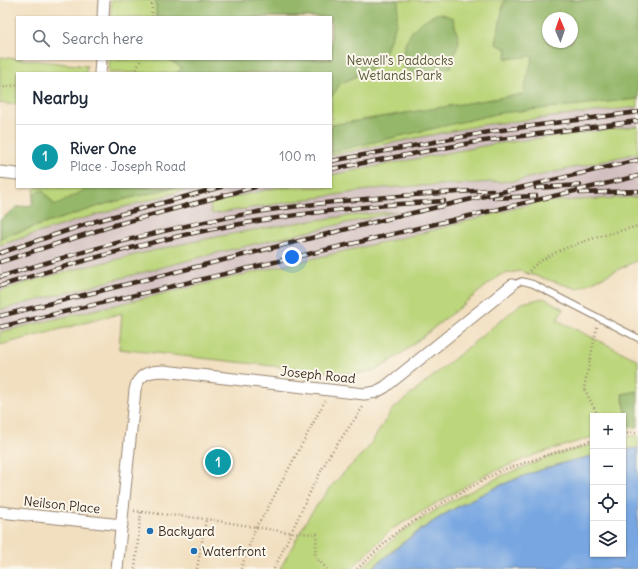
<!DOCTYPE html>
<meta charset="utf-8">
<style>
:root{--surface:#fff;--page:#f6f6f7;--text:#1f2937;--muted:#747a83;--line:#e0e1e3;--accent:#1f6fb2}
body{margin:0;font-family:Delius,sans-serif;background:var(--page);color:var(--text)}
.controls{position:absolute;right:12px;bottom:12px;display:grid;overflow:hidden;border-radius:0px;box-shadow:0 1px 3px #0004}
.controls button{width:36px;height:36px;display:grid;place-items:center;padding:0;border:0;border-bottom:1px solid var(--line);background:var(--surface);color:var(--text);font:20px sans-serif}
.compass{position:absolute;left:542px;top:12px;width:36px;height:36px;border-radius:50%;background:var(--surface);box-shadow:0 1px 3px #0004;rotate:358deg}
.you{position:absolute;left:292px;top:257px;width:14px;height:14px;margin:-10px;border:3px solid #fff;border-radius:50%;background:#1a73e8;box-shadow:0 0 0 6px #1a73e833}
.badge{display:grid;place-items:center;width:26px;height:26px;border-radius:50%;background:var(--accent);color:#fff;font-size:13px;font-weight:700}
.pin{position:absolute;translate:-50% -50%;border:2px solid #fff;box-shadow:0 1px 4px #0006}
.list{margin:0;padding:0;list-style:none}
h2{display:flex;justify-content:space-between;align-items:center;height:52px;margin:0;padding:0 16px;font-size:17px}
h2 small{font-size:13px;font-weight:400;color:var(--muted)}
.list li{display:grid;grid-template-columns:26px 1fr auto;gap:12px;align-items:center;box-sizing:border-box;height:64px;padding:0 16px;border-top:1px solid var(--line)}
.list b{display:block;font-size:15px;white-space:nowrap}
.list p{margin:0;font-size:13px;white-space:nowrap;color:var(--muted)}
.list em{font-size:13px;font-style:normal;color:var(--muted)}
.icon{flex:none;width:22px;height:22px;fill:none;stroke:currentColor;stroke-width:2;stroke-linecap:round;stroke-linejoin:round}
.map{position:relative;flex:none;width:638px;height:569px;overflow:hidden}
.search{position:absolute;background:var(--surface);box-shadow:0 1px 3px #0004;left:16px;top:16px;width:316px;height:44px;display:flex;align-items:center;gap:10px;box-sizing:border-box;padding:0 14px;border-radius:0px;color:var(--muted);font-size:15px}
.panel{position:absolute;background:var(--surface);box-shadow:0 1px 3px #0004;left:16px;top:72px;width:316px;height:116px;border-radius:0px}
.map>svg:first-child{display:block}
.industrial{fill:#d2bfc0}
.green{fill:#bcd67b;stroke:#7c804c;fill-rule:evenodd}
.forest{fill:#95b76b;stroke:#687044;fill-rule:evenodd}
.water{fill:#77a6e1;stroke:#596880}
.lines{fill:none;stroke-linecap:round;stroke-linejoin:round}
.service-casing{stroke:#96846f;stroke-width:8}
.minor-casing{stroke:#96846f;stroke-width:13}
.path{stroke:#96846f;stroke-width:2.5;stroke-dasharray:1 3;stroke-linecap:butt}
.service{stroke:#fff;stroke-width:5.5}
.minor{stroke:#fff;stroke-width:11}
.rail-casing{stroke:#3b2a1e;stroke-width:4.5}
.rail{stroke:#fbf7ec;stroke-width:3;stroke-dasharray:9;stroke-linecap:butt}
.poi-dot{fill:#1f6fb2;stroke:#fbf7ec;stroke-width:1.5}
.labels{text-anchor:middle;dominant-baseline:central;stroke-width:4;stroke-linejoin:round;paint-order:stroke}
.park-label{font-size:13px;fill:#5b5535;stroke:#fbf7ec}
.street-label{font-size:13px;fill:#3b2a1e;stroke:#fbf7ec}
.poi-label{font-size:13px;fill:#3b2a1e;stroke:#fbf7ec;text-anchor:start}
</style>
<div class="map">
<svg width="638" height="569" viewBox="0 0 638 569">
<rect width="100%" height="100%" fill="#fbf7ec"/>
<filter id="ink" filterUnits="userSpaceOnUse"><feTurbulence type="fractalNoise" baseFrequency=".025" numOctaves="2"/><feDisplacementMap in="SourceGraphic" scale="8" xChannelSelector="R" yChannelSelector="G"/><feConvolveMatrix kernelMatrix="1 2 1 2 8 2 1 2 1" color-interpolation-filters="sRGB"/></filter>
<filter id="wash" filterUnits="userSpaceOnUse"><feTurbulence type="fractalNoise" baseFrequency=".012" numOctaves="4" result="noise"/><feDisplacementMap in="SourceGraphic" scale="16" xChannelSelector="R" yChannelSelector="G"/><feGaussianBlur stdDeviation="0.9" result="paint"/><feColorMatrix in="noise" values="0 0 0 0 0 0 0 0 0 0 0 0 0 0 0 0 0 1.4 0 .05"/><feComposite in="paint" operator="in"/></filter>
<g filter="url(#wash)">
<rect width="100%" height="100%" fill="#f2dfc0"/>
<!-- industrial -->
<polygon class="industrial" points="638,99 638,238 517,261 401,354 377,370 356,374 318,371 119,349 122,313 0,345 0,238 109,203 177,187 331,187 331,152 500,113"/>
<!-- green -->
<g class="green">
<path d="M111,0h527v107l-156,18 -151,30v-82h-222v-14h222v-42h-220zM548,18h24v24h-24z"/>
<polygon points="0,57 87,66 86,73 17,73 17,105 0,103"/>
<polygon points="638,126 638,153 515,181 381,188 212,214 209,203 279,187 331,187 331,175 494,144"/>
<polygon points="38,187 196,187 85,218 0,245 0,238 30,228 34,190"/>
<polygon points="638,197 638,260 578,289 520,271 500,275 401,354 377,370 356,374 318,371 119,349 122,313 0,345 0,332 426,232 539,202"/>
<path d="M399,211l-175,40 -224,59v-19c44,-15 90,-25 135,-36 87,-21 174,-37 264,-44z"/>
<polygon points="544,298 564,309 557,320 638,360 638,391 622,395 630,428 623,429 623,416 593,416 593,437 537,454 485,475 392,529 351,569 280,569 309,516 334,483 368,448 392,410 522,303"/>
<polygon points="638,435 638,448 623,450 623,437"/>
<path d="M593,444v12c-81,16 -161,57 -222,113h-10l39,-36 47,-30 54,-27 51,-20z"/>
</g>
<!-- forest -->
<g class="forest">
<polygon points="156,0 399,0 396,24 381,64 340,84 331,98 331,73 176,73 182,68 168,59 331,59 331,17 156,17"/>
<path d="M504,0h134v24l-4,7 4,3v65l-138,14 -169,39v-27l192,-31 10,-38 -27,3 1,-10 -11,-5zM548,18h24v24h-24z"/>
<path d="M439,13l14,5 6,23 -8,26 -35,9 -13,-9c-3,-27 11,-44 36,-54z"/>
<polygon points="86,187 177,187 109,203 0,238 0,220 17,207 32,205 34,194 42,190 55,205 81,192"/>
<polygon points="638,391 638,427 630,428 622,394"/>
</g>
<!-- water -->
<path class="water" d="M638,448v121h-266c59,-55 141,-97 221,-113v98h30v-104z"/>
</g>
<g filter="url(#ink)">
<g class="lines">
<defs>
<polyline id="service" points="512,285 522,281 533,284 638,338"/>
<g id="minor">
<polyline points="103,17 104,0"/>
<polyline points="100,73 101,59"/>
<polyline points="0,172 17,174"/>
<polyline points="0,512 122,525"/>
<path d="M117,569l18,-179c3,-16 14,-19 29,-19l200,23 12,-2 9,-5 127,-102"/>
</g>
</defs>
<!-- service casing -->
<use href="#service" class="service-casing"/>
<!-- minor casing -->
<use href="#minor" class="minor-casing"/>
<!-- path -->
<g class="path">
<polyline points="152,0 152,17"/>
<polyline points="135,73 141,59"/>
<polyline points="0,88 17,85"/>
<path d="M527,274c16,-25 82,-40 111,-48"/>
<polyline points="597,327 584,388 598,416"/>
<polyline points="623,434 638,432"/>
<polyline points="134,511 206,519 286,532 317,534 315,557 327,569"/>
<polyline points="135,569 141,512"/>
<polyline points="197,569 206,519"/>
<polyline points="241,569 256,526 264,515 325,401"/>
<polyline points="274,569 313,486 329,456 363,407"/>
<polyline points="357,569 398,531 446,501 500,471 593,440"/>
</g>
<!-- service -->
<use href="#service" class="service"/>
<!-- minor -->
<use href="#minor" class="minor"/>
<defs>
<g id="rail">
<polyline points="331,161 494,131 638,112"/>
<polyline points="331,169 476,142 638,121"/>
<polyline points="536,188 580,185"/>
<polyline points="580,193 638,191"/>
<polyline points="494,198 536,196"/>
<polyline points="0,253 96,221 221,187"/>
<polyline points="0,262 118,224 255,187"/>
<path d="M0,277c88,-28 178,-53 270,-67 74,-11 148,-16 222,-20"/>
<path d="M0,286c61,-19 122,-37 184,-51 86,-19 173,-29 260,-34"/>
<polyline points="0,316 391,218 638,160"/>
<polyline points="0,327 638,176"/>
</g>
</defs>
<!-- rail casing -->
<use href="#rail" class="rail-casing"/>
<!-- rail -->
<use href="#rail" class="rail"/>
</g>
</g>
<!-- markers -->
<g class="poi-dot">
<circle cx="150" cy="531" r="4"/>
<circle cx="194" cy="551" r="4"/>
</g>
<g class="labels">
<!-- park labels -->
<g class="park-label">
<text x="400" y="60">Newell's Paddocks<tspan x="400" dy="15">Wetlands Park</tspan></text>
</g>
<!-- street labels -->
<g class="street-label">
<text transform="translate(318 375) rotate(6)">Joseph Road</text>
<text transform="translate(62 505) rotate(6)">Neilson Place</text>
</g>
<!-- poi labels -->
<g class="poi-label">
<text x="158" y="531">Backyard</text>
<text x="202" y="551">Waterfront</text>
</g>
</g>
</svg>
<div class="controls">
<button>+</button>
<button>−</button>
<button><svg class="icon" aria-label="locate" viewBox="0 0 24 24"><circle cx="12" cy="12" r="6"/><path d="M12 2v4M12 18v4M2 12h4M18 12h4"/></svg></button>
<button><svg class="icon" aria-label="layers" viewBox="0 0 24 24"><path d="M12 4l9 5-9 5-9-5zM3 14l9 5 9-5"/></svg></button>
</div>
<svg class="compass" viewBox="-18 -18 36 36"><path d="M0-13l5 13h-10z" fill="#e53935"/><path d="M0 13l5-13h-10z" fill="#747a83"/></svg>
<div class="you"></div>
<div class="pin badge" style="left:218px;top:462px;background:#0f9aa8">1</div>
<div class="search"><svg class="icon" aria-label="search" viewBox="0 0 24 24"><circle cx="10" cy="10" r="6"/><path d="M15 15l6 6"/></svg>Search here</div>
<section class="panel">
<h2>Nearby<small></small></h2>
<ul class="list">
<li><span class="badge" style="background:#0f9aa8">1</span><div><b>River One</b><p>Place · Joseph Road</p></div><em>100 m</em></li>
</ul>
</section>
</div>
